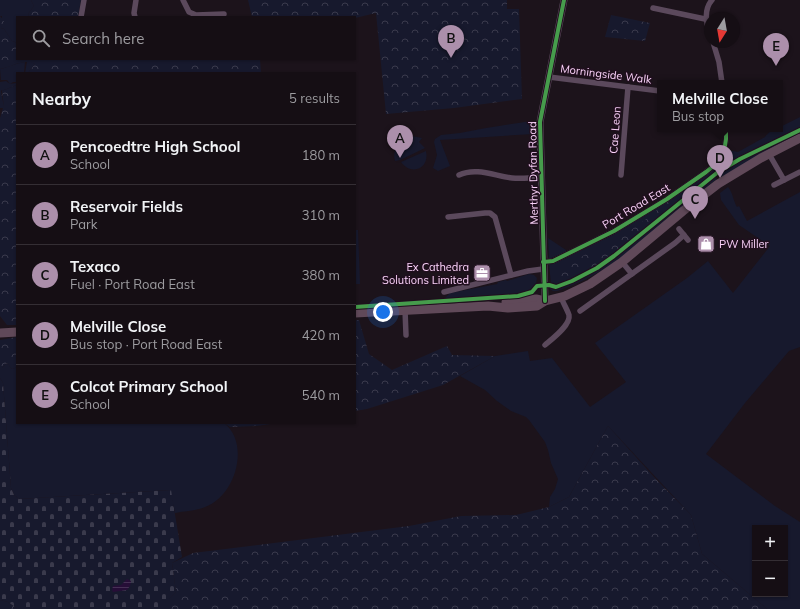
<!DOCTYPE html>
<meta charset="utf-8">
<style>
:root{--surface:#150e14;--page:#1e171d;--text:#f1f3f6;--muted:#9d9ca0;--line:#342e34;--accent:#ac8fab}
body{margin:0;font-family:Mulish,sans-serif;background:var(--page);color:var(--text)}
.controls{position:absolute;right:12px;bottom:12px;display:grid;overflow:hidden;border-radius:0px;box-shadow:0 1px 3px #0004}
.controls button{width:36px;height:36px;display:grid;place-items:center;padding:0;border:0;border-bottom:1px solid var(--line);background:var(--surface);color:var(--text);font:20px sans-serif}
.compass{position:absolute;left:704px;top:12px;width:36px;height:36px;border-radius:50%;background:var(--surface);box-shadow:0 1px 3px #0004;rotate:191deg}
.you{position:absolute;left:383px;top:312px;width:14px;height:14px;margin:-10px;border:3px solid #fff;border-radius:50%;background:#1a73e8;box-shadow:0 0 0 6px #1a73e833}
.badge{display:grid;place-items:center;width:26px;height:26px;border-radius:50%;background:var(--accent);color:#111;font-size:13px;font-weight:700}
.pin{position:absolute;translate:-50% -33px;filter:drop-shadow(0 1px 2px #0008)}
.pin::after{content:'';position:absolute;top:21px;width:14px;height:12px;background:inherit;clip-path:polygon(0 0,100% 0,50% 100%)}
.popup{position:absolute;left:657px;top:80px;width:126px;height:52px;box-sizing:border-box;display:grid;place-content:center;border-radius:0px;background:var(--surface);filter:drop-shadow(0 1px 3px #0005);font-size:13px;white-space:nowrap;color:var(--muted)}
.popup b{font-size:15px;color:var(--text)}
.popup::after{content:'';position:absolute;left:50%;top:100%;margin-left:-8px;border:8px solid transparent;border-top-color:var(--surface)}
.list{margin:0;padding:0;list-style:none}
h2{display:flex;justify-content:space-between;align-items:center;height:52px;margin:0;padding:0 16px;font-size:17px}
h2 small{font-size:13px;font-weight:400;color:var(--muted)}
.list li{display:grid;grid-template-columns:26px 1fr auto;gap:12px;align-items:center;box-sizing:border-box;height:60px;padding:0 16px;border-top:1px solid var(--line)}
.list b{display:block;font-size:15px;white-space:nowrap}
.list p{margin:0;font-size:13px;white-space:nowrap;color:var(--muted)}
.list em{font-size:13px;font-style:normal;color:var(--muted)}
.icon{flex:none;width:22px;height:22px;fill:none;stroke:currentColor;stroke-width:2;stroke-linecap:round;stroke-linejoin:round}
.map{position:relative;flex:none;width:800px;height:609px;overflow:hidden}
.search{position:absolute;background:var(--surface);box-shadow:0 1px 3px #0004;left:16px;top:16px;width:340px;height:44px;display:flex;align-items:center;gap:10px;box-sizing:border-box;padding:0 14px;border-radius:0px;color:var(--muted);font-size:15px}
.panel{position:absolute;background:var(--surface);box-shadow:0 1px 3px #0004;left:16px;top:72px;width:340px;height:352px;border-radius:0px}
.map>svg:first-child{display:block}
.green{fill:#17192d;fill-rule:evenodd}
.forest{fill:url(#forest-crowns)}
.cemetery{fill:url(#cemetery-stones)}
.water{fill:url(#water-rules)}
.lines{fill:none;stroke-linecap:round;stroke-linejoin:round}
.minor{stroke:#5b495c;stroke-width:5.5}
.tertiary{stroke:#5b495c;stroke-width:7}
.primary{stroke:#604959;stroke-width:9}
.cycleway-casing{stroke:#200f1e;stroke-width:6}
.cycleway{stroke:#469c4c;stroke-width:4}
.labels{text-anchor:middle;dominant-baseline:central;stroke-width:3;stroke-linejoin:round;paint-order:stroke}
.street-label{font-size:11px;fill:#fad2f9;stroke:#200f1e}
.poi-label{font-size:11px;fill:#fad2f9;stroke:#200f1e;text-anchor:start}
</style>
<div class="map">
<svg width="800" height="609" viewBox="0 0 800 609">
<defs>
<pattern id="forest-crowns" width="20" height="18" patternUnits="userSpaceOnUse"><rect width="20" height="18" fill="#17192d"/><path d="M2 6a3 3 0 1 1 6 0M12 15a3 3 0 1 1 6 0" fill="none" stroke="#3a3a4c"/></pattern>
<pattern id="cemetery-stones" width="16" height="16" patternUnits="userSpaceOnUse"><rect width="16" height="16" fill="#17192d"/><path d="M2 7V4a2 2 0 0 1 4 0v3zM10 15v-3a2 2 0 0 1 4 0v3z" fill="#3a3a4c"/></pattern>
<pattern id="water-rules" width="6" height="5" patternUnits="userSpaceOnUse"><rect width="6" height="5" fill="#260e37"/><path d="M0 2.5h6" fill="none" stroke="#463055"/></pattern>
</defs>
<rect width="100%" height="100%" fill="#1c131b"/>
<!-- green -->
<g class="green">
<polygon points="0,0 31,0 34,6 28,14 29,17 17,17 17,43 12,41 4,29 1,28 2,16 0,16"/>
<polygon points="29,61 35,64 28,73 25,73 27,62"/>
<path d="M25,62l-1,11h-7v9h-4l-3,2 6,-1 1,2 -15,6 -1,-1v2h-1v-10l6,-1 4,3 -3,-4h-6l-1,-11c9,-2 16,-6 25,-7z"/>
<path d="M800,117v12l-62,29 -18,11 -3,-2 11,-17 10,2 27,-15c3,-5 9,-8 15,-8v-2z"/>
<polygon points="525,122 528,122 532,125 533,134 440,140 450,166 438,171 433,168 437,155 434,142 435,139 441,135 460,133 486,128"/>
<path d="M800,132v2l-78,44 -2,-5c19,-16 57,-29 80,-41z"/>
<path d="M412,136l10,2 -3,4 6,6 -25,12 -5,1c-3,-14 5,-21 17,-25z"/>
<path d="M426,151c4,18 -15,25 -25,11z"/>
<polygon points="715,169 717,171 603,263 588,272 555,286 551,284 549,264 606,238 688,188"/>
<path d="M714,177l3,2c-49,35 -91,86 -149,108 -4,1 -10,5 -15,4 -2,-1 -3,-2 -5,-4l8,1 23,-9 27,-15z"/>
<path d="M728,187c5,6 5,13 9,20l2,-1 8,15 53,-29v155l-11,4 -44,52 -39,51 69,52 25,16v87h-33l-65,-55 -11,-39 -83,-89 -39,71 -20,10 1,-10 5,-8 3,-10 -7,-16 -3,-13 -3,-8 -16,-22 -3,-3 -15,-6 -14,-10 -12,-11 -25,-14 35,-20 33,-5 2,10 22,-3 38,49 36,-25 -31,-39 92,-65 21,-17 25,32 37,-47 -31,-21 -18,-25 -1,-7zM755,528h30v66h-30z"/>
<polygon points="355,230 358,230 360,284 355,284"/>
<polygon points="548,238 566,250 566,252 549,259"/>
<polygon points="529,274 534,275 537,278 535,289 526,293 443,300 450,293 497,284 498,282 506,280 507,281"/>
<path d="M7,363l5,6 5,-2v56h207c27,21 11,74 -19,84 -9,4 -21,4 -30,6l-5,-23 -151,9 -5,-4 -3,-7 -8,-105 -3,-5v-10h2z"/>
</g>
<!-- forest -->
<g class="forest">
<polygon points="31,0 81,0 78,17 29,17 28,14 34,6"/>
<polygon points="248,0 507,0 507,9 519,9 522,99 454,108 386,114 376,13 355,18 252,17"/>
<polygon points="611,15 650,23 645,41 605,37"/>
<path d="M0,16l4,5 -3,7 3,1 8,12 5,2v16h243l1,14h-233l7,-9c-12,-6 -23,3 -35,5z"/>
<polygon points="17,85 17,325 7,325 0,316 0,118 3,108 0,108 0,92 1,92 4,107 2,91"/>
<path d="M675,198l5,2c-4,6 -11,8 -15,14h-4l-47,40c-8,1 -12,8 -20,12 -3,2 -5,1 -8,4 -11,2 -20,10 -31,4l2,-5 21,-10 8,-5 8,-2 29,-16 30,-22 11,-11z"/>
<polygon points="355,320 359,320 369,354 392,370 447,346 452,355 495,356 443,385 367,409 355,411"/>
<polygon points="17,337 17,367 12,369 7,363 2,368 0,368 0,340"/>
<polygon points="224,423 277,423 257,426 230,427"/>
<polygon points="608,426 654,477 691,515 702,554 767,609 159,609 176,592 172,563 193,553 409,526 461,516 516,515 549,507 569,497"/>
<polygon points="0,600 8,602 18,609 0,609"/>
</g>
<!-- cemetery -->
<polygon class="cemetery" points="0,378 3,383 11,488 14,495 19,499 171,490 182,557 172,563 176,592 160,609 18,609 8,602 0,600"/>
<!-- water -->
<polygon class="water" points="127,579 131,581 130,586 127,590 113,592 112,590 113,586 121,585"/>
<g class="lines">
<!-- minor -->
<g class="minor">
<polyline points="183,0 189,12 196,15 224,14"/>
<polyline points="653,8 705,19"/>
<polyline points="81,17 84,0"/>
<polyline points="135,17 134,13 136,0"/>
<path d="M710,34c-4,-11 -7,-24 2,-34"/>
<polyline points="713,42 719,62 722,83"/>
<polyline points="549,77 660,91"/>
<polyline points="769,154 784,180 800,172"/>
<path d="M459,175c17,-8 36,1 53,3 9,1 19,0 29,-1"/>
<polyline points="621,175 628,87"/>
<polyline points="774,185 784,180"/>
<polyline points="448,217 485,213 490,213 495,217 511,275"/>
<polyline points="679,229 688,240"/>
<polyline points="543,262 553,261 614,231 667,199 706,172 716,164 724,152 726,139 726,129"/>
<polyline points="622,262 632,274"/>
<polyline points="444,292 528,271 543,269"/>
<polyline points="405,310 406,335"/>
<polyline points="580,311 675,243 684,235"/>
<path d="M545,345c7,-6 26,-20 24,-30 -2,-6 -6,-12 -8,-18"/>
</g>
<!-- tertiary -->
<polyline class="tertiary" points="545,301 540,122 564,0"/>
<!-- primary -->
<g class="primary">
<polyline points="506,302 536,299 545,301"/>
<polyline points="355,313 488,306 508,308 537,306 545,301 565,296 590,284 622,262 683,211 718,184 761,158 800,138"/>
<polyline points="0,333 17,332"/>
</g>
<defs>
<g id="cycleway">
<polyline points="543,262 553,261 614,231 667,199 706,172 716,164 724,152 726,139 726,129"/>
<polyline points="545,301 540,122 564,0"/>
<polyline points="355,307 518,296 532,292 537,286 549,285 556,287 572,281 597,268 614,256 718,172 740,159 800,130"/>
</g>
</defs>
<!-- cycleway casing -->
<use href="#cycleway" class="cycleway-casing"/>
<!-- cycleway -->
<use href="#cycleway" class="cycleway"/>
</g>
<!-- icons -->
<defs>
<symbol id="shop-square" viewBox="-11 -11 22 22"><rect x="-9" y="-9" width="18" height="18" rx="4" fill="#ac8fab" stroke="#200f1e"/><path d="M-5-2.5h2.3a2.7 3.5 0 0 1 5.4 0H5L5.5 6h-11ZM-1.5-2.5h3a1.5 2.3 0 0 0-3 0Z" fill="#fff"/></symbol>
<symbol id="office-square" viewBox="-11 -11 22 22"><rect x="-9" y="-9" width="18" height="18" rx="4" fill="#ac8fab" stroke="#200f1e"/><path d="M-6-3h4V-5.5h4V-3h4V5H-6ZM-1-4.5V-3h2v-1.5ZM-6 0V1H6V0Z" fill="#fff"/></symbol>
</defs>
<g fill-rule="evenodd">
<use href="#shop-square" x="696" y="234" width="20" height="20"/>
<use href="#office-square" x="472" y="263" width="20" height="20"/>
</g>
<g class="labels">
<!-- street labels -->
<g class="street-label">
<text transform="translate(606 74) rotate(7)">Morningside Walk</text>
<text transform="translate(615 130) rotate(-86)">Cae Leon</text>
<text transform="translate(533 173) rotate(-91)">Merthyr Dyfan Road</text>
<text transform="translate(636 206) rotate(-31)">Port Road East</text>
</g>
<!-- poi labels -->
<g class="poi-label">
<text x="719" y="244">PW Miller</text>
<text x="469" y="267" text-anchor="end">Ex Cathedra<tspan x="469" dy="13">Solutions Limited</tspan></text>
</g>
</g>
</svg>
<div class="controls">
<button>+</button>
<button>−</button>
</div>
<svg class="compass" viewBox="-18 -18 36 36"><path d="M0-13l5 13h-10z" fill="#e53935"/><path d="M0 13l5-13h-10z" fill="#9d9ca0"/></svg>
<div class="you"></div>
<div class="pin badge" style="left:400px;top:158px">A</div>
<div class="pin badge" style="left:451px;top:58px">B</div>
<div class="pin badge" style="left:695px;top:219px">C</div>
<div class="pin badge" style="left:720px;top:178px">D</div>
<div class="popup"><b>Melville Close</b>Bus stop</div>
<div class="pin badge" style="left:776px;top:66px">E</div>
<div class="search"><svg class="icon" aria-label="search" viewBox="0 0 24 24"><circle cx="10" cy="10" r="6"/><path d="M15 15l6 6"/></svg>Search here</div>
<section class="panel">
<h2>Nearby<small>5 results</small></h2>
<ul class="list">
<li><span class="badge">A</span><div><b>Pencoedtre High School</b><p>School</p></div><em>180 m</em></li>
<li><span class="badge">B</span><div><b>Reservoir Fields</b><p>Park</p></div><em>310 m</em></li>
<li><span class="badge">C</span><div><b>Texaco</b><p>Fuel · Port Road East</p></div><em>380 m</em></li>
<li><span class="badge">D</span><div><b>Melville Close</b><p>Bus stop · Port Road East</p></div><em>420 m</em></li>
<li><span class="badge">E</span><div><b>Colcot Primary School</b><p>School</p></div><em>540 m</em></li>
</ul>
</section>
</div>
